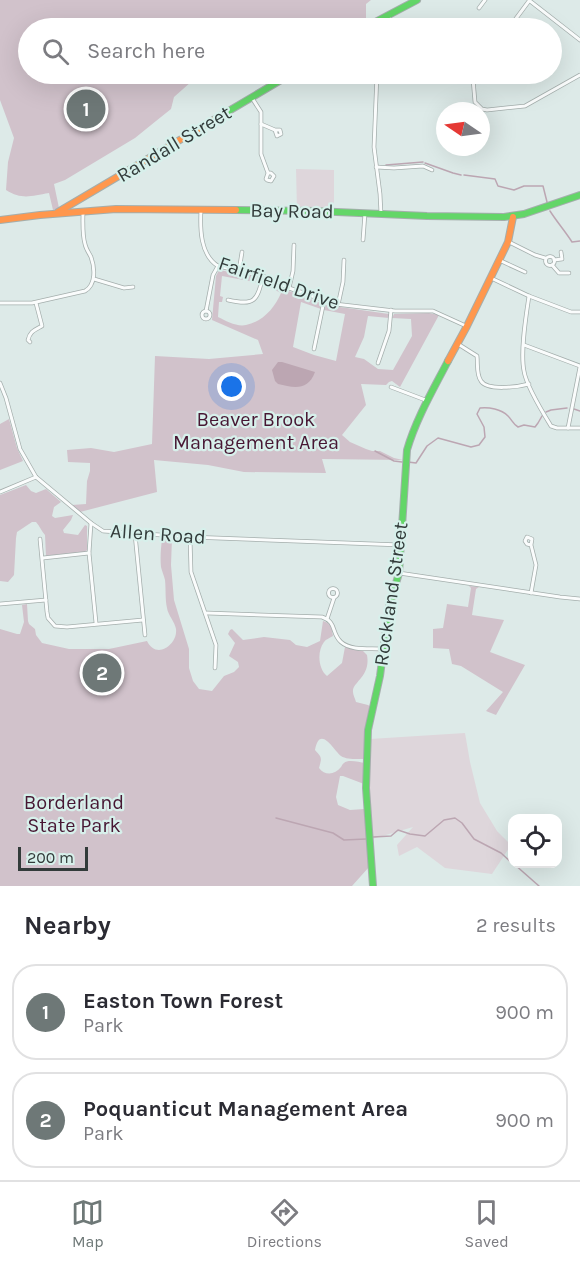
<!DOCTYPE html>
<style>
:root{--surface:#fff;--page:#f2f2f3;--text:#2b2b33;--muted:#7c7c81;--line:#e1e1e2;--accent:#6e7877}
body{margin:0;font-family:Karla,sans-serif;background:var(--page);color:var(--text)}
.controls{position:absolute;right:18px;bottom:18px;display:grid;overflow:hidden;border-radius:12px;box-shadow:0 6px 24px #0002}
.controls button{width:54px;height:54px;display:grid;place-items:center;padding:0;border:0;border-bottom:2px solid var(--line);background:var(--surface);color:var(--text);font:30px sans-serif}
.compass{position:absolute;left:436px;top:102px;width:54px;height:54px;border-radius:50%;background:var(--surface);box-shadow:0 6px 24px #0002;rotate:283deg}
.scale{position:absolute;left:18px;bottom:15px;width:70px;box-sizing:border-box;padding-left:6px;border:3px solid #323b3a;border-top:0;font-size:16px;line-height:21px;white-space:nowrap;color:#323b3a;-webkit-text-stroke:4px #d7f0eb;paint-order:stroke}
.you{position:absolute;left:232px;top:387px;width:21px;height:21px;margin:-15px;border:4px solid #fff;border-radius:50%;background:#1a73e8;box-shadow:0 0 0 9px #1a73e833}
.badge{display:grid;place-items:center;width:39px;height:39px;border-radius:50%;background:var(--accent);color:#fff;font-size:20px;font-weight:700}
.pin{position:absolute;translate:-50% -50%;border:3px solid #fff;box-shadow:0 2px 6px #0006}
.list{margin:0;padding:0;list-style:none}
h2{display:flex;justify-content:space-between;align-items:center;height:78px;margin:0;padding:0 24px;font-size:26px}
h2 small{font-size:20px;font-weight:400;color:var(--muted)}
.list li{display:grid;grid-template-columns:39px 1fr auto;gap:18px;align-items:center;box-sizing:border-box;height:96px;margin:0 12px 12px;padding:0 12px;border:2px solid var(--line);border-radius:24px}
.list b{display:block;font-size:22px;white-space:nowrap}
.list p{margin:0;font-size:20px;white-space:nowrap;color:var(--muted)}
.list em{font-size:20px;font-style:normal;color:var(--muted)}
.icon{flex:none;width:33px;height:33px;fill:none;stroke:currentColor;stroke-width:2;stroke-linecap:round;stroke-linejoin:round}
.map{position:relative;flex:none;width:580px;height:886px;overflow:hidden}
.search{position:absolute;background:var(--surface);box-shadow:0 6px 24px #0002;left:18px;right:18px;top:18px;height:66px;display:flex;align-items:center;gap:15px;box-sizing:border-box;padding:0 21px;border-radius:33px;color:var(--muted);font-size:22px}
.sheet{height:294px;background:var(--surface)}
nav{display:flex;justify-content:space-around;align-items:center;box-sizing:border-box;height:84px;border-top:2px solid var(--line);background:var(--surface);font-size:16px;color:var(--muted)}
nav a{display:grid;justify-items:center;gap:3px}
nav .on{color:var(--accent)}
.map>svg:first-child{display:block}
.green{fill:#ded6db}
.forest{fill:#d1c2cb}
.water{fill:#bca6b2}
.lines{fill:none;stroke-linecap:round;stroke-linejoin:round}
.stream{stroke:#bca6b2;stroke-width:1.5}
.street-casing{stroke:#a4aeac;stroke-width:4.5}
.fast-casing{stroke:#a4aeac;stroke-width:8}
.slow-casing{stroke:#a4aeac;stroke-width:8}
.street{stroke:#fafcfc;stroke-width:3}
.fast{stroke:#63d668;stroke-width:6}
.slow{stroke:#ff974d;stroke-width:6}
.labels{text-anchor:middle;dominant-baseline:central;stroke-width:4.5;stroke-linejoin:round;paint-order:stroke}
.street-label{font-size:20px;fill:#323b3a;stroke:#d7f0eb}
.park-label{font-size:20px;fill:#471733;stroke:#d7f0eb}
</style>
<div class="map">
<svg width="580" height="886" viewBox="0 0 580 886">
<rect width="100%" height="100%" fill="#ddeae8"/>
<!-- green -->
<g class="green">
<polygon points="296,169 334,170 334,209 297,210"/>
<polygon points="465,733 470,762 480,803 497,831 511,845 492,874 445,868 417,847 399,856 397,845 413,827 372,839 368,789 370,739"/>
</g>
<!-- forest -->
<g class="forest">
<path d="M0,0h371l-5,4v18l-10,6h-328v46h172l-26,23 -3,12 -15,12 -21,17 -70,42 -11,4 5,24 -6,2 -4,-17c-18,3 -27,7 -43,-3l2,-28 6,-24 -14,-38z"/>
<path d="M219,270l39,7 3,4 -1,2 -38,-7 -2,20 3,1 -1,5h-3l-1,15c8,4 19,10 28,8 16,-3 29,-17 35,-32l-18,-9 1,-3 3,-1 22,11 32,12v6l-20,-7 -8,45 21,8 22,6 9,-47 -21,-4 2,-5 63,9v4l-21,-2 -4,21 -9,20 9,2 14,10 15,1 19,-34 -1,-17 -19,-1 2,-4 35,-1 10,2 -39,72 -8,-6 -3,1 -3,3 -25,-1 5,21 -24,30 8,7 16,7 6,2h8l14,7 9,2 -81,-1 4,14 -82,-1 -36,-7 -54,-5 3,32 -77,20 -8,-7 14,-1 1,-23 3,-10v-8l-22,-1 -1,-12 24,-2 23,4 38,-8 3,-88 54,3 54,-5 -5,-14 -46,-20 4,-44z"/>
<polygon points="9,419 17,448 23,461 0,470 0,424"/>
<path d="M26,485l5,6 5,2 10,-4 15,13 -7,5 -2,9 3,2 18,-3 -2,5 -8,10 1,3 14,2 7,-10 2,1v24l-2,2 -39,4 -1,-21c-4,-4 -5,-9 -9,-13h-4l-15,10 -1,6 -2,37 -6,7 -8,-1v-86z"/>
<path d="M172,538l-1,27 3,35 15,49v19l4,13 6,8 13,2 12,-15 10,-4 5,-5 -1,-5 -9,-6 6,-13 -7,-9 2,-4 2,-1 11,11 21,-3 26,3 6,5 11,2 13,-6 3,-20c8,2 9,8 10,15 -3,2 -7,3 -9,6 -7,9 -6,27 3,34l15,-13 3,-16 18,4 4,4c4,22 -15,27 -14,37 0,3 2,6 3,10l12,3 3,2 -6,52c-7,0 -18,1 -24,-3 -7,-5 -21,-32 -26,-6 7,8 7,7 4,18 6,8 16,7 22,-1 1,-1 1,-3 3,-4 4,-4 15,-1 21,0l-1,21 -21,-8h-3l-4,21 2,8 12,5 14,-1 5,58 -17,19h-352v-257l17,5h3l4,-12 -2,-17 5,-1 1,17 1,3 6,5 1,6 6,8 27,6h40l38,-8c9,19 31,4 29,-12 -1,-7 -8,-14 -9,-21 -2,-9 -1,-19 -2,-28 -1,-4 -3,-9 -4,-13 -1,-10 0,-19 1,-28z"/>
<polygon points="469,586 479,587 476,589 472,615 504,620 490,652 525,665 496,715 486,711 503,692 461,666 452,664 449,649 433,648 433,629 443,628 447,604 468,607 471,588"/>
</g>
<!-- water -->
<path class="water" d="M278,362h4l33,10c-7,19 -21,16 -37,12l-3,-3 -3,-11z"/>
<g class="lines">
<!-- stream -->
<g class="stream">
<polyline points="425,163 453,173 461,175"/>
<polyline points="386,165 423,162"/>
<polyline points="464,175 495,179 498,186 514,190 524,186 543,186 547,202"/>
<path d="M550,211c7,11 15,20 22,31l8,-1"/>
<polyline points="574,409 580,411"/>
<polyline points="546,412 551,410 567,408"/>
<polyline points="375,451 394,461 402,462"/>
<path d="M408,462l8,1 11,-17 11,-8 33,9 8,-2 6,-8 -1,-10 -7,-13 3,-6c9,-1 21,1 28,8 4,4 5,8 10,11l6,-2 11,2 3,-4 4,-7"/>
<polyline points="276,818 333,833 344,840 366,839"/>
<polyline points="373,837 391,836 398,830 410,834 425,836 444,820 455,818 462,823 474,839 501,853 512,863"/>
<polyline points="514,864 539,886"/>
</g>
<defs>
<g id="street">
<polyline points="530,1 580,40"/>
<polyline points="479,8 485,0"/>
<polyline points="388,16 394,28"/>
<polyline points="509,28 529,1"/>
<polyline points="377,74 374,147 380,194 381,214"/>
<polyline points="474,74 473,79 475,102 482,109 487,110 525,106 580,75"/>
<polyline points="252,98 261,112 261,154 268,173 271,173 274,176 271,181 267,180 266,179 268,173"/>
<polyline points="261,124 275,130 277,136 281,134 280,130 275,130"/>
<polyline points="376,167 394,168 423,166 432,170"/>
<path d="M201,210c-1,18 -1,45 17,56l45,10 26,12 46,16 60,7h38l33,15"/>
<polyline points="363,240 365,213"/>
<polyline points="509,242 535,255 545,258"/>
<circle cx="550" cy="261" r="4.5"/>
<polyline points="499,260 525,272"/>
<polyline points="554,260 562,259 561,252"/>
<polyline points="552,265 559,273 569,273"/>
<polyline points="239,271 242,252"/>
<polyline points="491,278 529,296 571,312 580,312"/>
<polyline points="94,279 124,288 133,287"/>
<polyline points="289,288 293,271 294,245"/>
<path d="M529,296c-3,20 -9,56 -5,75 2,14 19,42 27,55l6,2h23"/>
<path d="M228,300c27,6 29,1 35,-24"/>
<path d="M0,303h32l53,-12c11,-6 10,-23 6,-34 -2,-4 -5,-8 -6,-13 -3,-10 -2,-23 -2,-33"/>
<polyline points="338,305 343,282 344,260"/>
<polyline points="206,311 213,275 218,266"/>
<circle cx="206" cy="315" r="4"/>
<path d="M30,342l-2,-2c2,-9 7,-10 14,-14l-6,-23"/>
<path d="M458,344l19,12c1,8 -1,18 4,25 6,10 37,6 48,3"/>
<polyline points="524,345 580,366"/>
<polyline points="314,349 324,301"/>
<polyline points="378,363 389,331 391,310"/>
<polyline points="0,383 6,398 20,449 36,477 60,497 91,523 103,531 190,537 401,545"/>
<polyline points="391,387 428,401"/>
<polyline points="568,428 580,367"/>
<polyline points="0,492 36,477"/>
<polyline points="91,523 89,553 96,623"/>
<polyline points="135,534 145,635"/>
<polyline points="190,537 191,572 216,645 215,668"/>
<polyline points="40,539 47,612 48,618 55,626 67,627 143,620"/>
<polyline points="531,545 532,539 527,537 525,541 527,544 531,545 536,565 531,593"/>
<polyline points="43,558 89,553"/>
<polyline points="399,573 560,597 580,599"/>
<circle cx="333" cy="593" r="4.5"/>
<polyline points="0,604 46,600"/>
<path d="M207,613l115,4c15,5 9,16 19,25 10,9 29,6 42,7"/>
<polyline points="327,619 334,598"/>
</g>
<g id="fast">
<polyline points="364,28 417,0"/>
<polyline points="222,115 291,74"/>
<polyline points="236,210 314,211 427,216 504,217 524,214 580,195"/>
<path d="M373,886l-7,-98 2,-58 12,-54 9,-69 10,-34 8,-123c9,-31 26,-60 41,-89"/>
</g>
<g id="slow">
<polyline points="58,212 222,115"/>
<polyline points="0,220 40,215 116,209 236,210"/>
<polyline points="448,361 467,326 508,242 513,217"/>
</g>
</defs>
<!-- street casing -->
<use href="#street" class="street-casing"/>
<!-- fast casing -->
<use href="#fast" class="fast-casing"/>
<!-- slow casing -->
<use href="#slow" class="slow-casing"/>
<!-- street -->
<use href="#street" class="street"/>
<!-- fast -->
<use href="#fast" class="fast"/>
<!-- slow -->
<use href="#slow" class="slow"/>
</g>
<g class="labels">
<!-- street labels -->
<g class="street-label">
<text transform="translate(174 144) rotate(-31)">Randall Street</text>
<text transform="translate(292 211) rotate(1)">Bay Road</text>
<text transform="translate(279 283) rotate(19)">Fairfield Drive</text>
<text transform="translate(158 534) rotate(4)">Allen Road</text>
<text transform="translate(391 594) rotate(-82)">Rockland Street</text>
</g>
<!-- park labels -->
<g class="park-label">
<text x="256" y="419">Beaver Brook<tspan x="256" dy="23">Management Area</tspan></text>
<text x="74" y="802">Borderland<tspan x="74" dy="23">State Park</tspan></text>
</g>
</g>
</svg>
<div class="controls">
<button><svg class="icon" aria-label="locate" viewBox="0 0 24 24"><circle cx="12" cy="12" r="6"/><path d="M12 2v4M12 18v4M2 12h4M18 12h4"/></svg></button>
</div>
<svg class="compass" viewBox="-18 -18 36 36"><path d="M0-13l5 13h-10z" fill="#e53935"/><path d="M0 13l5-13h-10z" fill="#7c7c81"/></svg>
<div class="scale">200 m</div>
<div class="you"></div>
<div class="pin badge" style="left:86px;top:109px">1</div>
<div class="pin badge" style="left:102px;top:673px">2</div>
<div class="search"><svg class="icon" aria-label="search" viewBox="0 0 24 24"><circle cx="10" cy="10" r="6"/><path d="M15 15l6 6"/></svg>Search here</div>
</div>
<section class="sheet">
<h2>Nearby<small>2 results</small></h2>
<ul class="list">
<li><span class="badge">1</span><div><b>Easton Town Forest</b><p>Park</p></div><em>900 m</em></li>
<li><span class="badge">2</span><div><b>Poquanticut Management Area</b><p>Park</p></div><em>900 m</em></li>
</ul>
</section>
<nav>
<a class="on"><svg class="icon" aria-label="map" viewBox="0 0 24 24"><path d="M3 6l6-2 6 2 6-2v14l-6 2-6-2-6 2zM9 4v14M15 6v14"/></svg>Map</a>
<a><svg class="icon" aria-label="directions" viewBox="0 0 24 24"><path d="M12 3l9 9-9 9-9-9zM9 14v-3h6M13 9l2 2-2 2"/></svg>Directions</a>
<a><svg class="icon" aria-label="saved" viewBox="0 0 24 24"><path d="M7 4h10v16l-5-4-5 4z"/></svg>Saved</a>
</nav>
